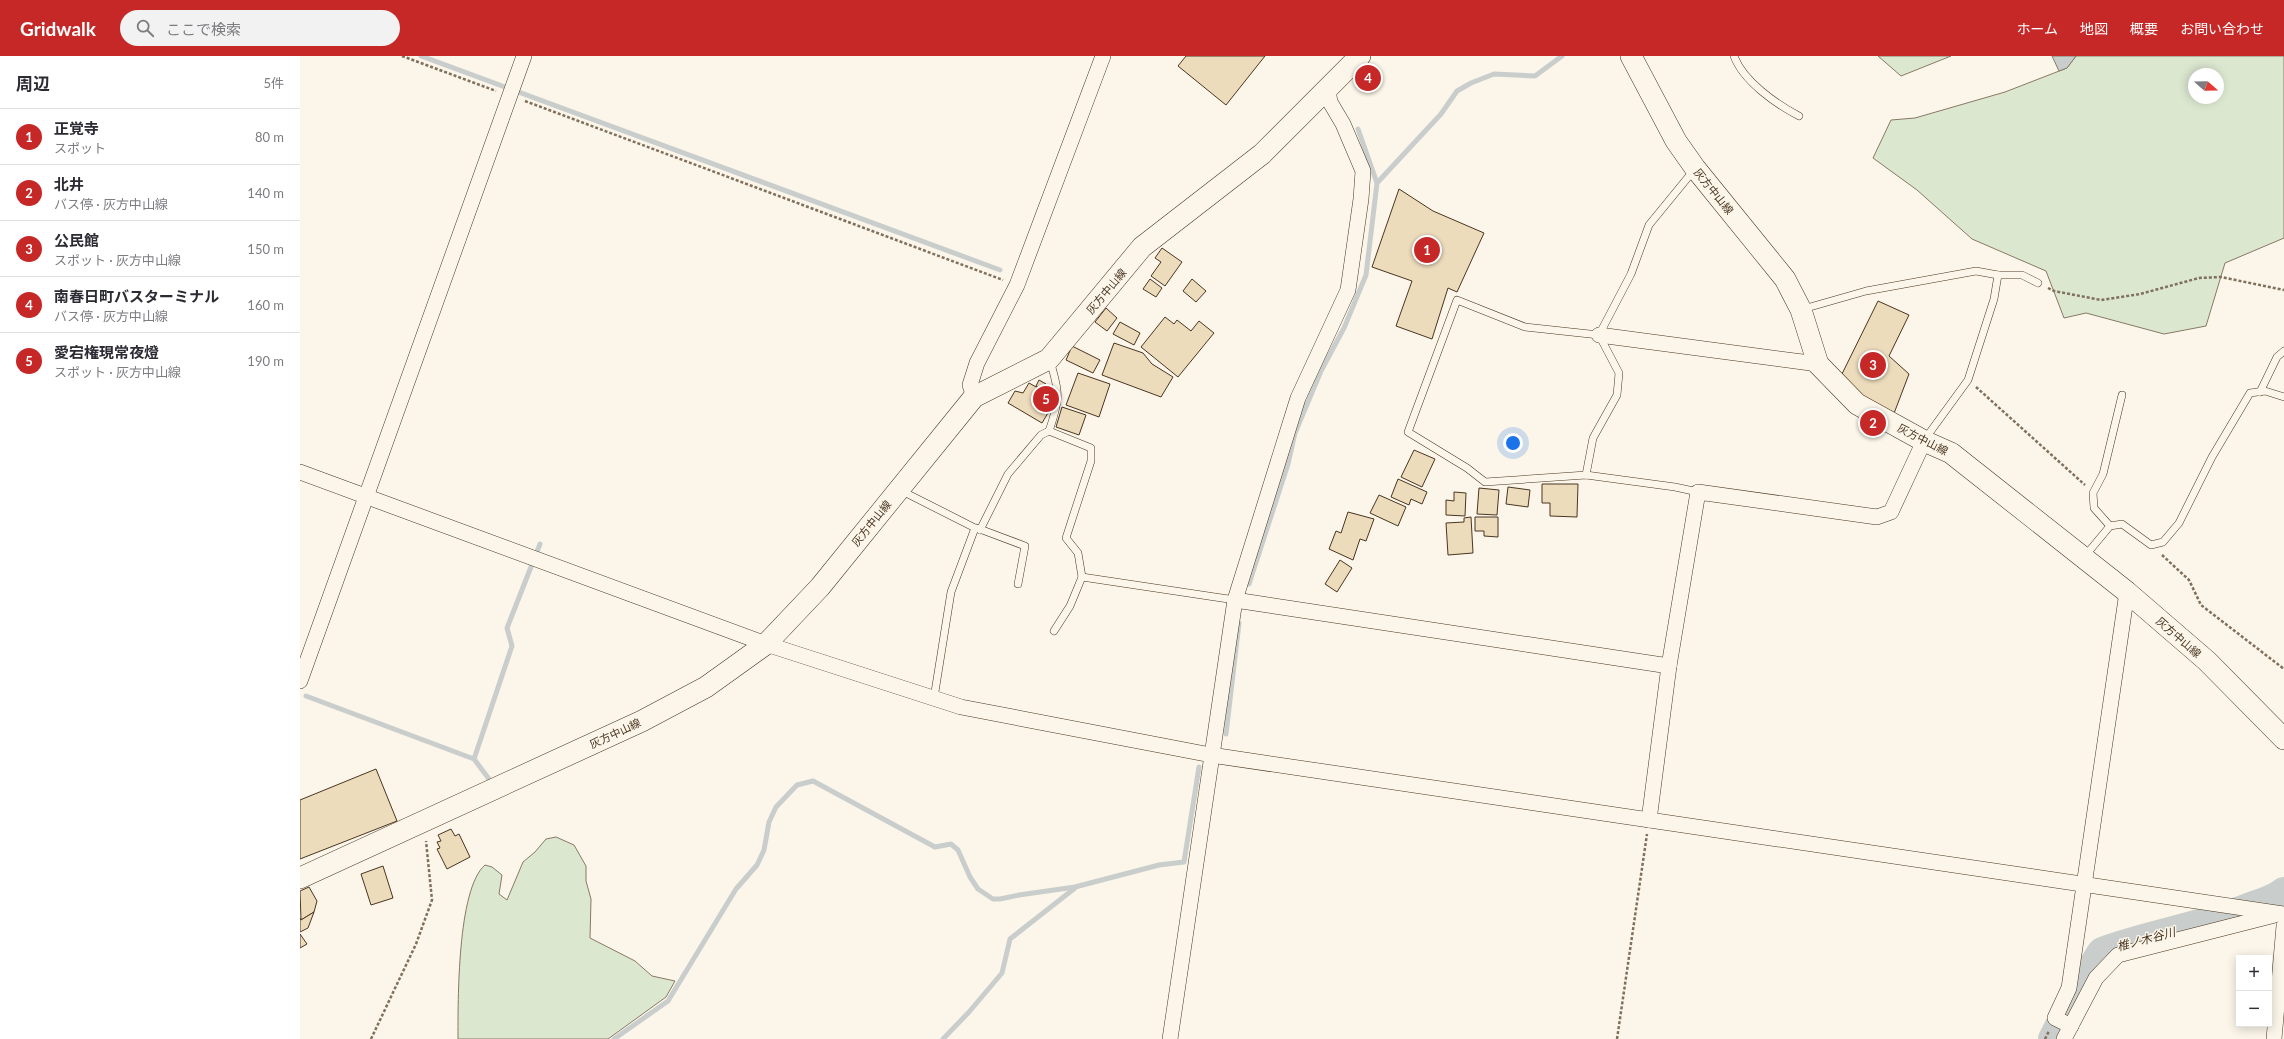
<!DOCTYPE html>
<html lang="ja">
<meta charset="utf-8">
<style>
:root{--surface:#fff;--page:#f2f2f3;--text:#2b2b33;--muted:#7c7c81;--line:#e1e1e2;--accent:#c62828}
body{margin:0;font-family:Lato,"Noto Sans JP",sans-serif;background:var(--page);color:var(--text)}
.controls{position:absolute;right:12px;bottom:12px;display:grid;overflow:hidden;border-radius:0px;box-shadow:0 2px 10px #0003}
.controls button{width:36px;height:36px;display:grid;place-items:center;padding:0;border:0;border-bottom:1px solid var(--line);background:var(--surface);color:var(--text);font:20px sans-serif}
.compass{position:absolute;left:1888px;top:12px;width:36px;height:36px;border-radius:50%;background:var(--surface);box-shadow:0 2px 10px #0003;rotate:110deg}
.you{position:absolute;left:1213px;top:387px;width:14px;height:14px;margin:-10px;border:3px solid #fff;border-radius:50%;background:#1a73e8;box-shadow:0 0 0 6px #1a73e833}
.badge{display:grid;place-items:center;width:26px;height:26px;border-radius:50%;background:var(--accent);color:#fff;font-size:13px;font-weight:700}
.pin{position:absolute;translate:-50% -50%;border:2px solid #fff;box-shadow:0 1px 4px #0006}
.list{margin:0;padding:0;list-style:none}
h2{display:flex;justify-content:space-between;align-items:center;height:52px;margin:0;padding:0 16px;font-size:17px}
h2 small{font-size:13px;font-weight:400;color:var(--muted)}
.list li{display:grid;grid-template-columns:26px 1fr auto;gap:12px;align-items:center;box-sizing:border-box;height:56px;padding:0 16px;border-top:1px solid var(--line)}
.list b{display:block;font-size:15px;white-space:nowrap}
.list p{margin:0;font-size:13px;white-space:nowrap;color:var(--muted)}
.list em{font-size:13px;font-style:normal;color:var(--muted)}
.icon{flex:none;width:22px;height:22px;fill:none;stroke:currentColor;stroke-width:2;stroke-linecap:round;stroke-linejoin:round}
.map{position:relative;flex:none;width:1984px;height:983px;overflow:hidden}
header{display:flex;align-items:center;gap:24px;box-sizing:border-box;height:56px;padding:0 20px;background:var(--accent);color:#fff}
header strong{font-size:19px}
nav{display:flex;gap:22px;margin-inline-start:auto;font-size:14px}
.search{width:280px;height:36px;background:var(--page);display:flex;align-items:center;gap:10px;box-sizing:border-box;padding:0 14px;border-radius:22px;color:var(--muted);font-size:15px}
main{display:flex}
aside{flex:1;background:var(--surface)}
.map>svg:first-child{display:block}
.green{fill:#dce7d0;stroke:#887966;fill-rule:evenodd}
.water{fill:#c9cecd;stroke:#887966}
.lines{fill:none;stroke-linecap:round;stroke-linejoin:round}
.stream{stroke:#c9cecd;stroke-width:5}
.river{stroke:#c9cecd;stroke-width:30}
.building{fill:#ecdcbc;stroke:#4a3520}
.lane-casing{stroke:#4a3520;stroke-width:8}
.street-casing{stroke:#4a3520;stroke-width:16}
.secondary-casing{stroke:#4a3520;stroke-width:22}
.path{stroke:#7f6f5c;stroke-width:2.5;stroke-dasharray:3 2;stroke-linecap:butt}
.lane{stroke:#fbf6e9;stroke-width:7}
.street{stroke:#fbf6e9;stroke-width:15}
.secondary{stroke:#fbf6e9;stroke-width:21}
.labels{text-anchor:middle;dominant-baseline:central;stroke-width:3;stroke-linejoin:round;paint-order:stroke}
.street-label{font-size:11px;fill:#4a3520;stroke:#fbf6e9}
.water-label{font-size:12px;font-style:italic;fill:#4a3520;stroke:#fbf6e9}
</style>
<header>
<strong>Gridwalk</strong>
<div class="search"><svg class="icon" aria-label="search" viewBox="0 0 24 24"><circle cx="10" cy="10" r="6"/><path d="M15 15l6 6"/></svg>ここで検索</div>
<nav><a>ホーム</a><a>地図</a><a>概要</a><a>お問い合わせ</a></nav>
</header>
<main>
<aside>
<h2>周辺<small>5件</small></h2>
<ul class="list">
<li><span class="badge">1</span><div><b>正覚寺</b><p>スポット</p></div><em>80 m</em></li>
<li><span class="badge">2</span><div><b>北井</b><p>バス停 · 灰方中山線</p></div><em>140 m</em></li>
<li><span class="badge">3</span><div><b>公民館</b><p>スポット · 灰方中山線</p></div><em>150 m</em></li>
<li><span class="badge">4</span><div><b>南春日町バスターミナル</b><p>バス停 · 灰方中山線</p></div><em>160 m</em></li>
<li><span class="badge">5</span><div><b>愛宕権現常夜燈</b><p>スポット · 灰方中山線</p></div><em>190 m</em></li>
</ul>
</aside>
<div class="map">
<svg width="1984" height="983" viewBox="0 0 1984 983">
<rect width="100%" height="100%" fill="#fbf6e9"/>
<!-- green -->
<g class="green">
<polygon points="1578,0 1651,0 1601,20"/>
<path d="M1776,0h208v182l-59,25 -19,63 -42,8 -78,-21 -22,5 -18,-47 -74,-32 -55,-49 -44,-32 18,-38 24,-2 90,-26 62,-24zM1894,18h24v24h-24z"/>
<path d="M256,781l18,8 12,21v15l5,18 -1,39 45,23 17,15 23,5 -9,16 -58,42h-150c0,-37 -1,-150 27,-174l7,2 10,8 -3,19 8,6 16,-38 12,-10 11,-13z"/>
</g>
<!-- water -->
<polygon class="water" points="1752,0 1776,0 1767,12 1759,15"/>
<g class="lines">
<!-- stream -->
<g class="stream">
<polyline points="121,0 700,214"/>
<polyline points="1077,127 1141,58 1157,35 1171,27 1194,18 1235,20 1262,0"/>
<polyline points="949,528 988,408 995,377 1021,315 1044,272 1066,219 1077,127 1058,73"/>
<polyline points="6,640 174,703 189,723"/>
<polyline points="926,678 939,567"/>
<polyline points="174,703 212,590 207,572 240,488"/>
<polyline points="314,983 368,945 436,833 457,809 464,794 469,766 476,751 497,729 513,725 635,791 651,788 658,794 670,821 678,833 693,843 700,843 719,839 775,831 859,809 884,806 899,711"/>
<polyline points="643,983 669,956 702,917 710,883 775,832"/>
</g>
<!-- river -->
<path class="river" d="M1753,983l25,-49 24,-38c49,-18 100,-25 149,-45 11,-4 23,-7 33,-15"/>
</g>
<!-- building -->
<g class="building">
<polygon points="886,0 965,0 926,49 878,10"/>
<polygon points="1099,133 1133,155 1184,177 1157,236 1148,232 1132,283 1096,270 1112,225 1072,211"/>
<polygon points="862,192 882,206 865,230 851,220 861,206 855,202"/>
<polygon points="850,223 862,232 856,241 843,233"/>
<polygon points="892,223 906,235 896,246 883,235"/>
<polygon points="1578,245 1609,259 1589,300 1609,318 1593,360 1539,324"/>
<polygon points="806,252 817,262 807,275 795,266"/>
<polygon points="865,261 874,268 877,264 891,275 899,265 914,277 878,321 841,291"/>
<polygon points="820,266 840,277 834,289 813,278"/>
<polygon points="814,287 843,297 852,308 873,321 861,341 802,319"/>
<polygon points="772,290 800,304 793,317 766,304"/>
<polygon points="778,317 810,328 799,361 766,349"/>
<polygon points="739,324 746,328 743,333 736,330"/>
<polygon points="729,327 747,337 743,344 748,347 748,357 742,367 708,347 715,335 723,337"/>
<polygon points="762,351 786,359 779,379 756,371"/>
<polygon points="1114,394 1135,403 1122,431 1101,421"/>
<polygon points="1098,423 1127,436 1122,448 1111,443 1109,449 1091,441"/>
<polygon points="1242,428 1278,428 1277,461 1250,460 1250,447 1242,447"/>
<polygon points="1208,431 1230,434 1228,451 1206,448"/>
<polygon points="1179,432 1199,434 1197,459 1177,458"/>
<polygon points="1154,436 1166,437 1165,460 1146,459 1146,444 1154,445"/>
<polygon points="1079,439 1106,451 1098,470 1070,457"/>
<polygon points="1048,456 1074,463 1066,485 1060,483 1053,504 1029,493 1036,475 1041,477"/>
<polygon points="1171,461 1173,497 1148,499 1146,467 1164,466 1164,462"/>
<polygon points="1175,461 1198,461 1198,481 1184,480 1184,475 1175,475"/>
<polygon points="1040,504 1052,512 1037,536 1025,528"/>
<polygon points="76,713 97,765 0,803 0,744"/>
<polygon points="151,773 155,780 159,778 170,801 147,813 137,793 140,792 137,786 141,785 138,779"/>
<polygon points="83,810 93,842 71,849 61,818"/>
<polygon points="9,831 17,845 14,856 1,864 0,835"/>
<polygon points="14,856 8,872 0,876 0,862 1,864"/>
<polygon points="0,878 7,888 0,892"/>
</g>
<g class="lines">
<defs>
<g id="lane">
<path d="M1434,0c9,25 42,48 65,60"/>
<polyline points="1503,253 1566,235 1676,215 1698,219 1722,219 1738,227"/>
<polyline points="1299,279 1225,271 1157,244 1108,376 1167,412 1185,426 1286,419 1375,431 1398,436"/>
<polyline points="1299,279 1331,218 1349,169 1394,114"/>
<path d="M750,305c10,32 10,38 -1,70l42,17v13l-25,77 12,15 4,24 153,23"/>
<polyline points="1960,336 1977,301 1984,295"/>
<polyline points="1625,383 1668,324 1694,243 1698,219"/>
<polyline points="1286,419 1293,382 1317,339 1319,317 1299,279"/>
<polyline points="600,434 675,472 651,536 634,642"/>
<polyline points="1810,470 1794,452 1793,437 1803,418 1822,339"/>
<polyline points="677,472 725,490 718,528"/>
<polyline points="680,474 708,418 741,379 749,375"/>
<polyline points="1785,500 1810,470 1822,468 1851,489 1863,486 1879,467 1912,401 1950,337 1965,335 1984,341"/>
<polyline points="754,575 770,550 782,521"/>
</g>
<g id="street">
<polyline points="1299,279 1518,308"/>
<polyline points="674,341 670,329 677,307 717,229 803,0"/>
<polyline points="0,416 466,588 661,651 911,699 1984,858"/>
<polyline points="935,544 1369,610"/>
<polyline points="0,625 224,0"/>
<polyline points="1349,764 1369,610 1398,436 1577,461 1591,456 1624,385"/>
<polyline points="1771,970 1755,962 1769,932 1827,536"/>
<polyline points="870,983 935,544 998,342 1048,234 1061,143 1063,115 1043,68 1030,46 1028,34"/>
<polyline points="1764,983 1796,922 1818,899 1975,859"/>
<polyline points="1974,983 1984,870"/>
</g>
<g id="secondary">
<polyline points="1331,0 1376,85 1395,112 1485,223 1501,254 1518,308 1557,348 1624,385 1651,397 1827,536 1907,605 1984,683"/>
<polyline points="0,822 342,665 406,631 466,588 520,531 674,341 749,303 842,191 962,98 1060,0"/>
</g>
</defs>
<!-- lane casing -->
<use href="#lane" class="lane-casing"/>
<!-- street casing -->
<use href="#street" class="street-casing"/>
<!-- secondary casing -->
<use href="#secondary" class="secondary-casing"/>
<!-- path -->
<g class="path">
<polyline points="102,0 196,35"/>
<polyline points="225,45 703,224"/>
<polyline points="1748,232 1754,235 1801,244 1840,238 1899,222 1921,221 1984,234"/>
<polyline points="1676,331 1785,429"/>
<polyline points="1862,499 1889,524 1901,549 1984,613"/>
<polyline points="71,983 116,888 132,844 126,785"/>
<polyline points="1317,983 1347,778"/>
<polyline points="1745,983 1749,975"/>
</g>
<!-- lane -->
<use href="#lane" class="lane"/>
<!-- street -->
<use href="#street" class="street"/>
<!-- secondary -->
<use href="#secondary" class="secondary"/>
</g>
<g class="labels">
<!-- street labels -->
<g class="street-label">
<text transform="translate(1414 135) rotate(51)">灰方中山線</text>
<text transform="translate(806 235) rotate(-50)">灰方中山線</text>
<text transform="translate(1623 383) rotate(27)">灰方中山線</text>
<text transform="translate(571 467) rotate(-51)">灰方中山線</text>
<text transform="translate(1879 581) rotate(41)">灰方中山線</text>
<text transform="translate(315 677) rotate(-25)">灰方中山線</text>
</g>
<!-- water labels -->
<g class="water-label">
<text transform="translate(1846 883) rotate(-15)">椎ノ木谷川</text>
</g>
</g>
</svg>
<div class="controls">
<button>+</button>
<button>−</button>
</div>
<svg class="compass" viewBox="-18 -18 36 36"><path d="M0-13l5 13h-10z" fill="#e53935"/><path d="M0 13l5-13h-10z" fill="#7c7c81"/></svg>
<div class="you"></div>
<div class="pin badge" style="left:1127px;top:194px">1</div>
<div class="pin badge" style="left:1573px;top:367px">2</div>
<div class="pin badge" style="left:1573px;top:309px">3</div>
<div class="pin badge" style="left:1068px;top:22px">4</div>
<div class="pin badge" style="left:746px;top:343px">5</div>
</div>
</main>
